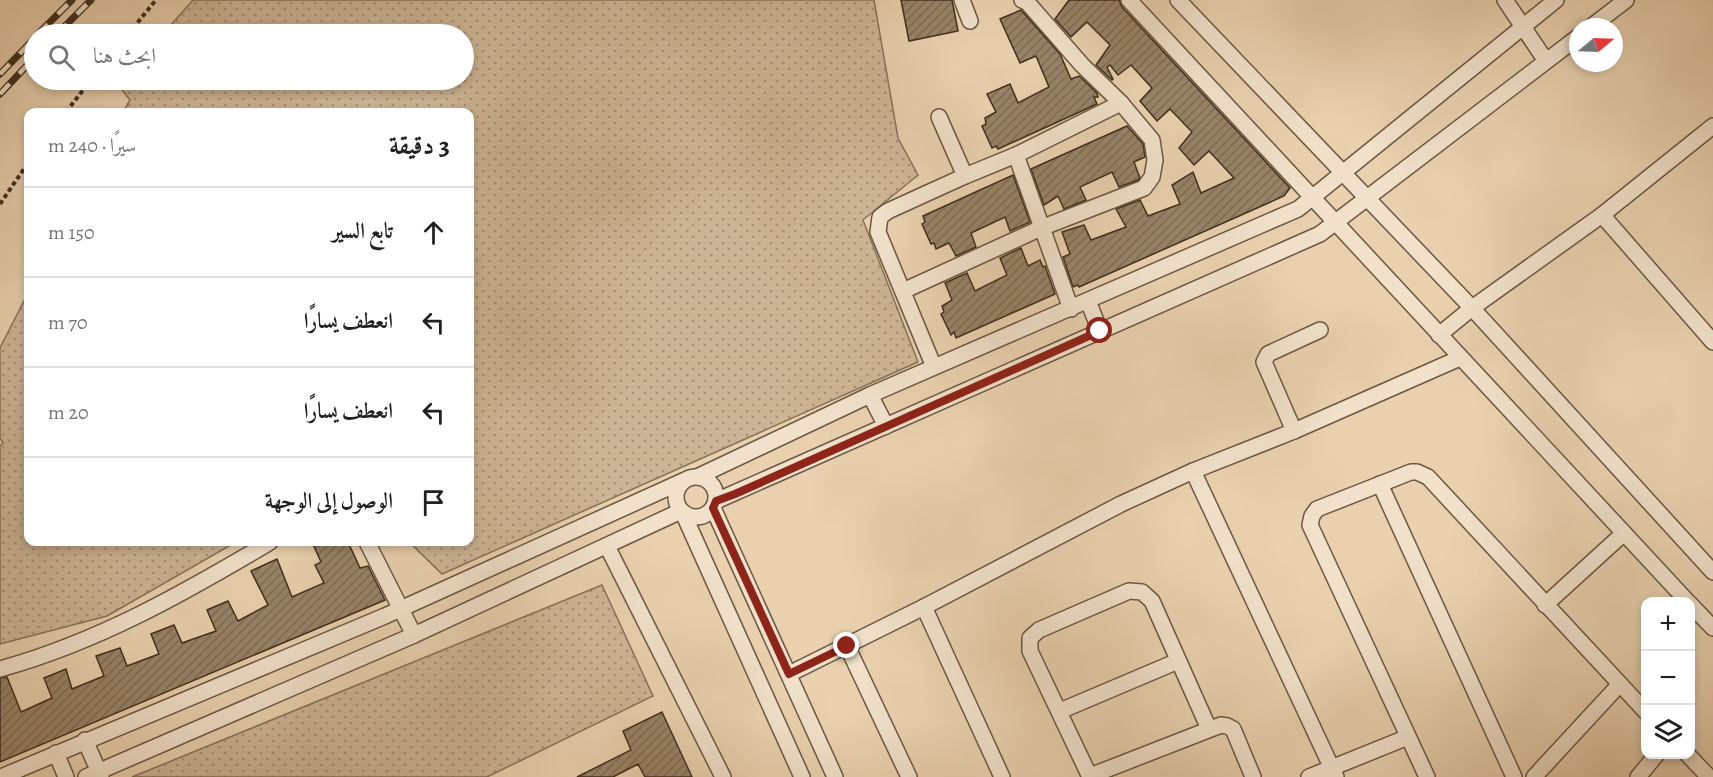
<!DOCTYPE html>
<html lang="ar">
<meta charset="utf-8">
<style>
:root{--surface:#fff;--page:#f6f6f6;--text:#202124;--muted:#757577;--line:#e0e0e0}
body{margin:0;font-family:Alegreya,Amiri,serif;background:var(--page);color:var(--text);direction:rtl}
.controls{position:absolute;right:18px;bottom:18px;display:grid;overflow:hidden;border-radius:12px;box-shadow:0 3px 9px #0003}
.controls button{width:54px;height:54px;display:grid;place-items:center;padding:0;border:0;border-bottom:2px solid var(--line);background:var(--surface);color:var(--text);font:30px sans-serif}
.compass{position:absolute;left:1569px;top:18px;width:54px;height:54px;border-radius:50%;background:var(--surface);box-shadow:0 3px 9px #0003;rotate:71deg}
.stop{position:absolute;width:18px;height:18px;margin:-14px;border:4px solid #8f2418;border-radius:50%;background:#fff}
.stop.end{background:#8f2418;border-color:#fff;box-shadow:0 2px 6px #0008}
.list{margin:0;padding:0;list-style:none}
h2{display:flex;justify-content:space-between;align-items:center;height:78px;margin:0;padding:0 24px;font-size:26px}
h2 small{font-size:20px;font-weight:400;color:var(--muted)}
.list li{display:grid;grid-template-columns:39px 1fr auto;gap:18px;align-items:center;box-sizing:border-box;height:90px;padding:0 24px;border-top:2px solid var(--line)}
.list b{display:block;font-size:22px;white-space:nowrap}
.list em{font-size:20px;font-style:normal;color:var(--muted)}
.icon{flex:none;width:33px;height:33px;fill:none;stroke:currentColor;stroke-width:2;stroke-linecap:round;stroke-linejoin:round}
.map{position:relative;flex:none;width:1713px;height:777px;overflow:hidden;direction:ltr}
.search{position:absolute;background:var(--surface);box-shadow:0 3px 9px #0003;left:24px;top:24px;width:450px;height:66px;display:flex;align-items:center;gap:15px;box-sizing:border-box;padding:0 21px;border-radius:33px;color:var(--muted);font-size:22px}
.panel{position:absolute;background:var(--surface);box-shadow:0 3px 9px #0003;left:24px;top:108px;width:450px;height:438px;border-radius:12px;direction:rtl}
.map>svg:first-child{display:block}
.grass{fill:url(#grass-dots);stroke:#867259;stroke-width:1.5}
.building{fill:url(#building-hatch);stroke:#3f2e1c;stroke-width:1.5}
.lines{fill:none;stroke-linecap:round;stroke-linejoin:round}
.street-casing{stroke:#6a5741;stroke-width:18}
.path{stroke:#3f2e1c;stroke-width:4;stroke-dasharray:4.5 3;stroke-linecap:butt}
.street{stroke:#f1e1cb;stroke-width:15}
.rail-casing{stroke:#3f2e1c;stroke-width:7}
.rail{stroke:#f1e1cb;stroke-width:4.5;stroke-dasharray:14;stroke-linecap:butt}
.route{stroke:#8f2418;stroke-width:8}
</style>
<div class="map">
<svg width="1713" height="777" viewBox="0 0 1713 777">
<defs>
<pattern id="grass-dots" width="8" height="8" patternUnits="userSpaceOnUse" patternTransform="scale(1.5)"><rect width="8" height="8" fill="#ccb596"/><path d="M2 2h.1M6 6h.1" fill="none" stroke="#a7947a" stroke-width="1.8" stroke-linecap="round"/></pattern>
<pattern id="building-hatch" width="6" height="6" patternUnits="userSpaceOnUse" patternTransform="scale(1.5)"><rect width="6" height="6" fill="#978368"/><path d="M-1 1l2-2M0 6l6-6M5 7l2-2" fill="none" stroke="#7d6c55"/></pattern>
</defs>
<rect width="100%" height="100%" fill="#e9d1af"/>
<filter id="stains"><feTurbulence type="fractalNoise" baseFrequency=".00333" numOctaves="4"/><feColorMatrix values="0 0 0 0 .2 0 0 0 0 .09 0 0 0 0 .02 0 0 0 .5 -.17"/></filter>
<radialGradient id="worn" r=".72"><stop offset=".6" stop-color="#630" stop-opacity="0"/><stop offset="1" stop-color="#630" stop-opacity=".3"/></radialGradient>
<!-- grass -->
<g class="grass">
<polygon points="193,0 874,0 898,138 918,175 863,220 918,362 442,574 409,542 470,542 470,112 123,112 130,100 119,86 124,80 464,80 464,34 163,34"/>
<polygon points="28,293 28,542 236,542 107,616 0,644 0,446 3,443 0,438 0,348"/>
<polygon points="602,585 653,696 487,777 132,777"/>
</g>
<!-- building -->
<g class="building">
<polygon points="901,0 952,0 958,31 909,41"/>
<polygon points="1069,0 1119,0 1122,7 1290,188 1284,196 1079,287 1078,285 1073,287 1063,257 1070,254 1062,232 1084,225 1091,240 1126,227 1116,209 1140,200 1148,216 1180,204 1172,185 1193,172 1201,193 1234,178 1209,151 1194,165 1179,148 1192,132 1170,109 1157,121 1140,101 1152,88 1131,65 1118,75 1110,65 1107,67 1113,79 1112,80 1096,65 1110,45 1087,22 1071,37 1055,19"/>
<polygon points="1021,10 1060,54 1071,79 1079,76 1097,93 1098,97 1094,97 1097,104 998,149 996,146 992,148 982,126 986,124 985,118 996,112 987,94 1010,84 1018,103 1049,87 1036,56 1020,63 1000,19"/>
<polygon points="1127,126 1143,144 1145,157 1134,162 1140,178 1138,180 1119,187 1112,172 1080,187 1086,200 1064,209 1058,196 1044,205 1031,169"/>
<polygon points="1013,175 1030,222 1010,231 1005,217 971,233 976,247 956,256 949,243 936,249 934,243 931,244 922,224 925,222 923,216"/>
<polygon points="1021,248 1028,266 1040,260 1043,267 1045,266 1055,294 956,338 954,332 951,335 941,314 944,312 942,306 952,300 945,283 967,273 975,291 1007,275 1000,258"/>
<polygon points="312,542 348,542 360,568 368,566 385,600 0,762 0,678 7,677 21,712 52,698 44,678 66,669 72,689 104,676 96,656 120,648 127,666 159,654 151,634 174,625 182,643 216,631 207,610 228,601 238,621 268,605 251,571 277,559 292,597 324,583 315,565 321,562"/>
<polygon points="662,712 692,777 645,777 638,764 613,777 577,777 631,750 623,731"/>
</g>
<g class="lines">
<defs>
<g id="street">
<polyline points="962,0 970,21"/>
<polyline points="1129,0 1688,602"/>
<polyline points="1178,0 1472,308 1713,572"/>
<polyline points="1505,0 1546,61"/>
<polyline points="1591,27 1626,0"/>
<polyline points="939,117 965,176"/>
<polyline points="1016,155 1071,309"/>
<polyline points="1602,215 1713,342"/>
<polyline points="903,291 1041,228 1144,188 1152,177 1155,160 1152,140 1121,103 1082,65 1027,2 1022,0"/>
<polyline points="1088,301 1100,331"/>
<polyline points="1439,335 1472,308 1602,215 1713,126"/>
<polyline points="934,367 878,232 880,217 888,211 965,176 1016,155 1121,103"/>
<polyline points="870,395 886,426"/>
<polyline points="1294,431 1264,362 1268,354 1320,330"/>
<polyline points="1193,471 1336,777"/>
<circle cx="696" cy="497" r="20"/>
<polyline points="697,477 870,395 1298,209 1556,0"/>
<polyline points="1380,484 1514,777"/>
<polyline points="716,501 1320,234 1578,37"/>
<polyline points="713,508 835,777"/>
<polyline points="683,513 802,777"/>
<polyline points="367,542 414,635"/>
<polyline points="607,546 723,777"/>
<polyline points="1690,604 1713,628"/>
<polyline points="1545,605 1624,533"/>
<polyline points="924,607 1002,777"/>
<polyline points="847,646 909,777"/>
<path d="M0,669c98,-27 184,-76 270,-127"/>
<polyline points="789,674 924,607 1121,504 1193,471 1294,431 1460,358"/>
<polyline points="1060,711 1178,661"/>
<polyline points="85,740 101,777"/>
<polyline points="56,753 66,777"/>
<polyline points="1687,754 1709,777"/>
<polyline points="1090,776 1221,725 1227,726 1233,729 1253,777"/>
<polyline points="1,777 385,616 683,481"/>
<polyline points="86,777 414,635 681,511"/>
<polyline points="1090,777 1030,651 1030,638 1039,630 1129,591 1142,592 1152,601 1209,729"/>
<polyline points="1309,777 1408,737"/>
<polyline points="1427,777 1310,525 1312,516 1317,509 1411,472 1417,472 1428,477 1646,712"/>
<polyline points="1534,777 1619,685"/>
<polyline points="1638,777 1657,754"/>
</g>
</defs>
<!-- street casing -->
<use href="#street" class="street-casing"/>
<!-- path -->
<g class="path">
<polyline points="128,34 156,0"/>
<polyline points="66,112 91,80"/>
<polyline points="0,204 28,163"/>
</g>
<!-- street -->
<use href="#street" class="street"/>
<defs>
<g id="rail">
<polyline points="38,34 72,0"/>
<polyline points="57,34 91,0"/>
<polyline points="0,74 34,39"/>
<polyline points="0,94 34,58"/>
</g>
</defs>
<!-- rail casing -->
<use href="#rail" class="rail-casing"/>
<!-- rail -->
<use href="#rail" class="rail"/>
</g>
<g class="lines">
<!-- route -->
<polyline class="route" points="847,646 789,674 713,508 716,501 735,494 1100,331"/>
</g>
<rect width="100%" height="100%" filter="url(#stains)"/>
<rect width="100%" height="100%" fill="url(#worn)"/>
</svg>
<div class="controls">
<button>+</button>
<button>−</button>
<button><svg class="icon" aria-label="layers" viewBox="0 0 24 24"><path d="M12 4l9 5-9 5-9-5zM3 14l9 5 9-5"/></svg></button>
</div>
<svg class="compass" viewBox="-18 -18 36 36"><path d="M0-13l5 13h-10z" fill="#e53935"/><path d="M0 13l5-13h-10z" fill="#757577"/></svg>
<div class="stop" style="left:1100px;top:331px"></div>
<div class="stop end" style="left:847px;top:646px"></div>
<div class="search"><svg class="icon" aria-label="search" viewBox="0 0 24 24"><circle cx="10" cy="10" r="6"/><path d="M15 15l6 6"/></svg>ابحث هنا</div>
<section class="panel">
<h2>3 دقيقة<small>سيرًا · 240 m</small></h2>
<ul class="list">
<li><svg class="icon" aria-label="ahead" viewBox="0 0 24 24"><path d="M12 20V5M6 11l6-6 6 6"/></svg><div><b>تابع السير</b></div><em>150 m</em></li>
<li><svg class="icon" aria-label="left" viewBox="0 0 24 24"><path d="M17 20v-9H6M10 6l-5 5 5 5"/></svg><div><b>انعطف يسارًا</b></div><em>70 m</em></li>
<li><svg class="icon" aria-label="left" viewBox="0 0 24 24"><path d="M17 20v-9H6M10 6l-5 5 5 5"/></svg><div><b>انعطف يسارًا</b></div><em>20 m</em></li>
<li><svg class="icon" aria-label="arrive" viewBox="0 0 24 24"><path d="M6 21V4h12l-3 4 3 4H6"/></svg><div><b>الوصول إلى الوجهة</b></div></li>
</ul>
</section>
</div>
